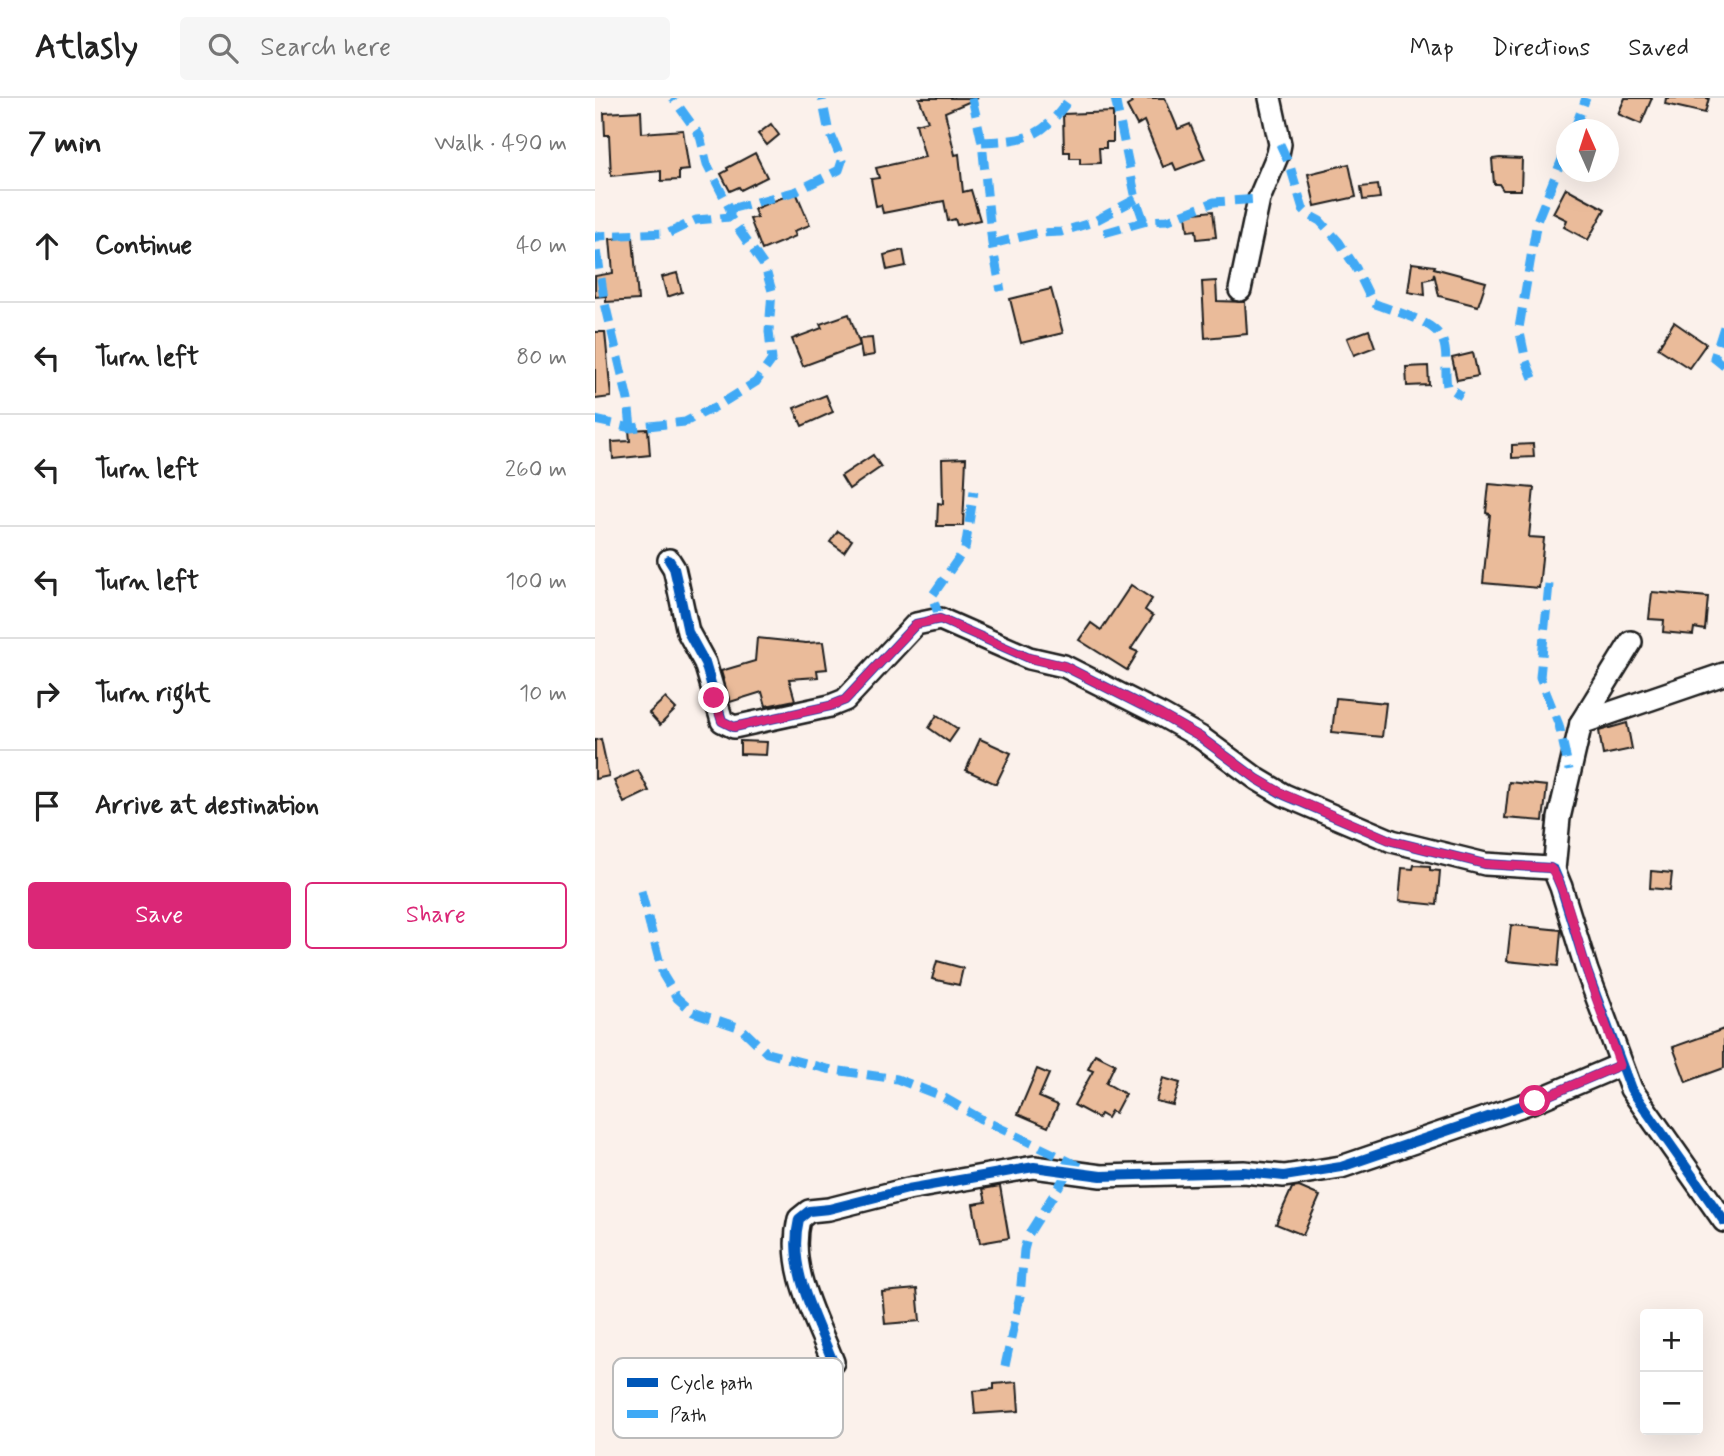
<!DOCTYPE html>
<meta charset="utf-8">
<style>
:root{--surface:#fff;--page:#f6f6f6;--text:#222;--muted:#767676;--line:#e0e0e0;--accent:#db2777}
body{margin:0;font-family:Mynerve,sans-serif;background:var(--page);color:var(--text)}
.controls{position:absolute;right:21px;bottom:21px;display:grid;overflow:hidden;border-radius:7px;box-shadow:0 7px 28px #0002}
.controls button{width:63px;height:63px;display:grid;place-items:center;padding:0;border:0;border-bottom:2px solid var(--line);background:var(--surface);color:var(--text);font:35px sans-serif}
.compass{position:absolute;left:961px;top:21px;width:63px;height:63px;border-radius:50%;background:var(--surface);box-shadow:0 7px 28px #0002;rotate:357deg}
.stop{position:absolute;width:21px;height:21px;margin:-16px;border:5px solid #db2777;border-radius:50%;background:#fff}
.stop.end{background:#db2777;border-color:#fff;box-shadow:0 2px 7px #0008}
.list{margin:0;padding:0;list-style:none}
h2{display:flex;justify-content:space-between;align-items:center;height:91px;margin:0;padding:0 28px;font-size:30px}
h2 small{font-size:23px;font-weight:400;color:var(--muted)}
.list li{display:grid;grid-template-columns:46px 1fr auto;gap:21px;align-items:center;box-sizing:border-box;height:112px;padding:0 28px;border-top:2px solid var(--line)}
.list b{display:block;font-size:26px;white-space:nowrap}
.list em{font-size:23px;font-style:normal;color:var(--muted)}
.actions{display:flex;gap:14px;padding:21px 28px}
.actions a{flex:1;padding:16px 0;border:2px solid var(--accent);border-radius:7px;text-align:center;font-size:24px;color:var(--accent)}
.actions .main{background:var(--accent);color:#fff}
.icon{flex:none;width:38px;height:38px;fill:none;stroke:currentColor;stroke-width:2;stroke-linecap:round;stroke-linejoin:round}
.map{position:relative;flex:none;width:1129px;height:1358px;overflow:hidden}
header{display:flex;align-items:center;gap:42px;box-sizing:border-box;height:98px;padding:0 35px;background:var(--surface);border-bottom:2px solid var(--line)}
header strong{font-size:33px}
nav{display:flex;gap:38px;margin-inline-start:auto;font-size:24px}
.search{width:490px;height:63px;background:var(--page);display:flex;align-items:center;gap:18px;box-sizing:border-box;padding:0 24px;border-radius:7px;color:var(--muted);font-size:26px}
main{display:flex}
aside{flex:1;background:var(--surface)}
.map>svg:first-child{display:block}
.building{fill:#eabb9a;stroke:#1c1c1c;stroke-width:2}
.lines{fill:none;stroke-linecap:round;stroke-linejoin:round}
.minor-casing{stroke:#1c1c1c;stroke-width:26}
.minor{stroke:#fff;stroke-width:21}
.quiet{stroke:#3fa9f5;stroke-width:9;stroke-dasharray:18 9;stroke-linecap:butt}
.cycleway-casing{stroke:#fff;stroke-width:15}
.cycleway{stroke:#0057b8;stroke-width:10}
.route{stroke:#db2777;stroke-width:9}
.key{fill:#fff;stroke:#bbb;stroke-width:2}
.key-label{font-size:19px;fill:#1c1c1c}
</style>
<header>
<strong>Atlasly</strong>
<div class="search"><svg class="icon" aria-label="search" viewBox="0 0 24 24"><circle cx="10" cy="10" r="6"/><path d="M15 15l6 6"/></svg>Search here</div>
<nav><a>Map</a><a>Directions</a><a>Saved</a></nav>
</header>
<main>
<aside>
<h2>7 min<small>Walk · 490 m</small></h2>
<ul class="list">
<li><svg class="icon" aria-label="ahead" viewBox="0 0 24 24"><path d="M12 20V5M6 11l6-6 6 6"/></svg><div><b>Continue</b></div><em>40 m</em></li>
<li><svg class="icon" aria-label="left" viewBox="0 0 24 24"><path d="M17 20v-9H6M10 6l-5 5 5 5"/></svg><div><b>Turn left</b></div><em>80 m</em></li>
<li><svg class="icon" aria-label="left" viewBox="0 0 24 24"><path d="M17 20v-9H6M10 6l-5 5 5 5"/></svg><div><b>Turn left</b></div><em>260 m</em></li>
<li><svg class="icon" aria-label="left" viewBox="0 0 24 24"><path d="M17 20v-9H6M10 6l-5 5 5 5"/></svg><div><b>Turn left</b></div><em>100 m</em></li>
<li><svg class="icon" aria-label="right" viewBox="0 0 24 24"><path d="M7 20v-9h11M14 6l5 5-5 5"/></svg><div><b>Turn right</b></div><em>10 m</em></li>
<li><svg class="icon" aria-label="arrive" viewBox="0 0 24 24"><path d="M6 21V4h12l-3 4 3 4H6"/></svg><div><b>Arrive at destination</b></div></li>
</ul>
<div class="actions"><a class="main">Save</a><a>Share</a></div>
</aside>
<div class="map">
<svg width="1129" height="1358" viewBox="0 0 1129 1358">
<rect width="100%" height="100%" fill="#fbf1eb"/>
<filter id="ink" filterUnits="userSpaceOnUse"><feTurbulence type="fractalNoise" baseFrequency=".0143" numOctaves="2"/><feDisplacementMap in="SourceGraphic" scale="14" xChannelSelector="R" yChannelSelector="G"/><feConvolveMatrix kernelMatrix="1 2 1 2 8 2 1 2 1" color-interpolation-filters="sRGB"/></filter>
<g filter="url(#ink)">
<!-- building -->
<g class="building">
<polygon points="324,0 383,0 350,14 360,57 364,56 368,94 376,92 385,122 362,127 360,121 353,123 349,103 288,115 286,107 281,108 276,81 284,80 281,70 330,59 321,26 333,23"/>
<polygon points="534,0 570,0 583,31 595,26 610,61 581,72 578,65 568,69 549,23 542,27 532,8 537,5"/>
<polygon points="1030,0 1057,0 1046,26 1023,16"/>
<polygon points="1071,0 1114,0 1110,15 1070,6"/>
<polygon points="46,13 47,35 88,32 94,72 84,73 84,82 66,83 66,73 16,78 14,37 10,37 9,15"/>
<polygon points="518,14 518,44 511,44 511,50 504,50 505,65 485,66 485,60 475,60 475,54 469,54 468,16"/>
<polygon points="176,26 184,37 172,47 163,36"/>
<polygon points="160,55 172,79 146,92 144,89 135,93 126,76 133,72 132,70"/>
<polygon points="905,60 927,61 926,92 908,92 904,86 899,86 897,61"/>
<polygon points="754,66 761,99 720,108 713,76"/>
<polygon points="783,87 785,100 768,102 766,89"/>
<polygon points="971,90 1010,111 993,142 969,129 972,122 958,115"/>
<polygon points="201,94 215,127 199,133 201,138 167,152 155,121 162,119 159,111"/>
<polygon points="618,113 621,139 602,141 601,132 593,133 591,116"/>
<polygon points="38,139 43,202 11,204 11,198 0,199 0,178 18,175 15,141"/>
<polygon points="308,152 311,168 292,172 289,157"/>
<polygon points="817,165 840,168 839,170 891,184 883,208 844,198 839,175 838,180 829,182 830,197 813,194"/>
<polygon points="82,175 87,194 72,199 67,179"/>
<polygon points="621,183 622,203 650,204 652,236 610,240 607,184"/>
<polygon points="456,191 468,235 426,245 415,201"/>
<polygon points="254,216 265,247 208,268 197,241 227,230 225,226"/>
<polygon points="1079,224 1111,246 1094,270 1063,250"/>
<polygon points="774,232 780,249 759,257 752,240"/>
<polygon points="0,234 10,234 16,299 0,301"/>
<polygon points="277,240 279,257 267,259 264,241"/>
<polygon points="878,255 883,278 862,282 857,260"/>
<polygon points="833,268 834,287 812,288 811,269"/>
<polygon points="231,297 238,314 207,328 199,310"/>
<polygon points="53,331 55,357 18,361 17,344 35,343 34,332"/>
<polygon points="938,346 939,359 917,360 917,347"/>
<polygon points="278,357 286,369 254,391 246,378"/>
<polygon points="371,360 368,428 342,428 343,405 348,406 347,361"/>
<polygon points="894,386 939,390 934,439 949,440 944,490 888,485 895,416 891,415"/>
<polygon points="243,433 257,442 249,454 235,444"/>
<polygon points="536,487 557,501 550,512 558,518 536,551 543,554 532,572 484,542 496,525 506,532"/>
<polygon points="1057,494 1113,499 1110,532 1099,530 1098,537 1068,534 1069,522 1054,521"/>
<polygon points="162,540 211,545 228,544 232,571 222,572 223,579 194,581 200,602 171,608 167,594 135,604 126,573 160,563"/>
<polygon points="70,600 81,611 65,627 54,615"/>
<polygon points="741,600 791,605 787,639 737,634"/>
<polygon points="342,617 363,631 354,644 334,630"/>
<polygon points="1032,625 1037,651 1008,657 1004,633"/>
<polygon points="6,641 14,678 0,681 0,642"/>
<polygon points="385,641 416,655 401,686 371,672"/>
<polygon points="145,643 172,644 171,657 145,656"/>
<polygon points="43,672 54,693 29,705 19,683"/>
<polygon points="914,684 952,688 948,723 910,720"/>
<polygon points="819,767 835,768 835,772 845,773 842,807 804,803 807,770 818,771"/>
<polygon points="1056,773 1077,775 1075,792 1055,790"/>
<polygon points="916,827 966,832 963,868 912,863"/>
<polygon points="342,863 368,870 364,887 337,881"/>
<polygon points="1129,931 1129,970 1091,984 1078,949"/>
<polygon points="500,956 520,966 511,985 530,996 520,1015 516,1013 512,1020 505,1016 503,1020 479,1007 498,973 493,971"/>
<polygon points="442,971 454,976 444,999 463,1007 453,1029 423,1016"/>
<polygon points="568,980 585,985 578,1007 561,1003"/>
<polygon points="405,1088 414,1140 385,1145 378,1106 391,1104 388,1091"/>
<polygon points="704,1089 725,1098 708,1137 681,1126 697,1090"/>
<polygon points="322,1191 325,1223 290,1226 287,1194"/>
<polygon points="422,1284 424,1313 380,1316 378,1293 399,1291 399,1286"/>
</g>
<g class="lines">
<defs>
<g id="minor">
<polyline points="645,192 664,101 683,56 685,46 675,0"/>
<polyline points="74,462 79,470 82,483 93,534 110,565 127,623 139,629 235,608 250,602 321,526 345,521 434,560 469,568 566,617 605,639 662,681 689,697 797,743 890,766 955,770 959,772 966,789 992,873 1036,991 1129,1123"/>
<polyline points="986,625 1129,576"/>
<polyline points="959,772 964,720 986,625 1036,544"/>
<path d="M238,1264c-18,-46 -46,-93 -34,-143l10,-8 20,-2 79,-20 126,-22 67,9 143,-4 40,4 57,-9 194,-66 85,-36"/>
</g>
</defs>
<!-- minor casing -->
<use href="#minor" class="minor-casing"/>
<!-- minor -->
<use href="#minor" class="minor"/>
<!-- quiet -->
<g class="quiet">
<polyline points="377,0 387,44 397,146 406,193"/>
<polyline points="520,0 541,101 549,124"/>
<polyline points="979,32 991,0"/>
<path d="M387,44c47,-2 60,-4 88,-44"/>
<path d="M685,46l10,22 13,43 6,6 11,6 19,21 17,26 17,35c19,8 57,16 68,34 8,13 3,34 6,49l15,10"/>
<polyline points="135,111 202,93 244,72 247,63 233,30 227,0"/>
<polyline points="509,135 552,123 573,122 619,104 664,101"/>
<polyline points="397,146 442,135 466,134 498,124 541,101"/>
<polyline points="1129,229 1119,260 1129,268"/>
<polyline points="938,280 931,263 924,230 942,123 972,49"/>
<polyline points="0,322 36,330 90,324 124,307 161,284 177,262 174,233 177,193 170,169 135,119 135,111 112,66 105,38 78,0"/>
<polyline points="36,330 33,302 9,201 0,138 74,135 101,122 135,119"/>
<polyline points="954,486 945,579 964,627 974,672"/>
<polyline points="345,521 337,498 370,451 379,393"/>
<polyline points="46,793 68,877 82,900 98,914 146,930 172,955 232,971 302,981 346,998 386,1021 490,1071"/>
<polyline points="410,1268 425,1198 429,1152 433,1137 473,1074"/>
</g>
<defs>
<g id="cycleway">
<polyline points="74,462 79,470 82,483 93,534 110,565 127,623 139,629 235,608 250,602 321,526 345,521 434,560 469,568 566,617 605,639 662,681 689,697 797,743 890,766 955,770 959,772 966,789 992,873 1036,991 1129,1123"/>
<path d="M238,1264c-18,-46 -46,-93 -34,-143l10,-8 20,-2 79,-20 126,-22 67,9 143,-4 40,4 57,-9 194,-66 85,-36"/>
</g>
</defs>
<!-- cycleway casing -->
<use href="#cycleway" class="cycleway-casing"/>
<!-- cycleway -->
<use href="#cycleway" class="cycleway"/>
</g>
</g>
<g class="lines" filter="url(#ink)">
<!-- route -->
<path class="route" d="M119,600l8,23 12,6 96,-21 15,-6 71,-76 24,-5 89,39 35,8 97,49 39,22 57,42 28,16 107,46 93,23 65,4c13,10 30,83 37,103 10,31 22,62 33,94l-85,36"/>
</g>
<!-- legend -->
<rect x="18" y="1260" width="230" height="80" rx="10" class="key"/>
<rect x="32" y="1280" width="31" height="9" fill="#0057b8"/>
<rect x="32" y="1312" width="31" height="8" fill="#3fa9f5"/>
<g class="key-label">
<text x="75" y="1291">Cycle path</text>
<text x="75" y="1323">Path</text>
</g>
</svg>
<div class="controls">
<button>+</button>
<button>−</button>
</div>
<svg class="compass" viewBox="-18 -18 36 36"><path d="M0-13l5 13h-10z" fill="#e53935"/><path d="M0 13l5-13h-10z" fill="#767676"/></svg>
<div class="stop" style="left:940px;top:1003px"></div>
<div class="stop end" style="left:119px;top:600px"></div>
</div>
</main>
